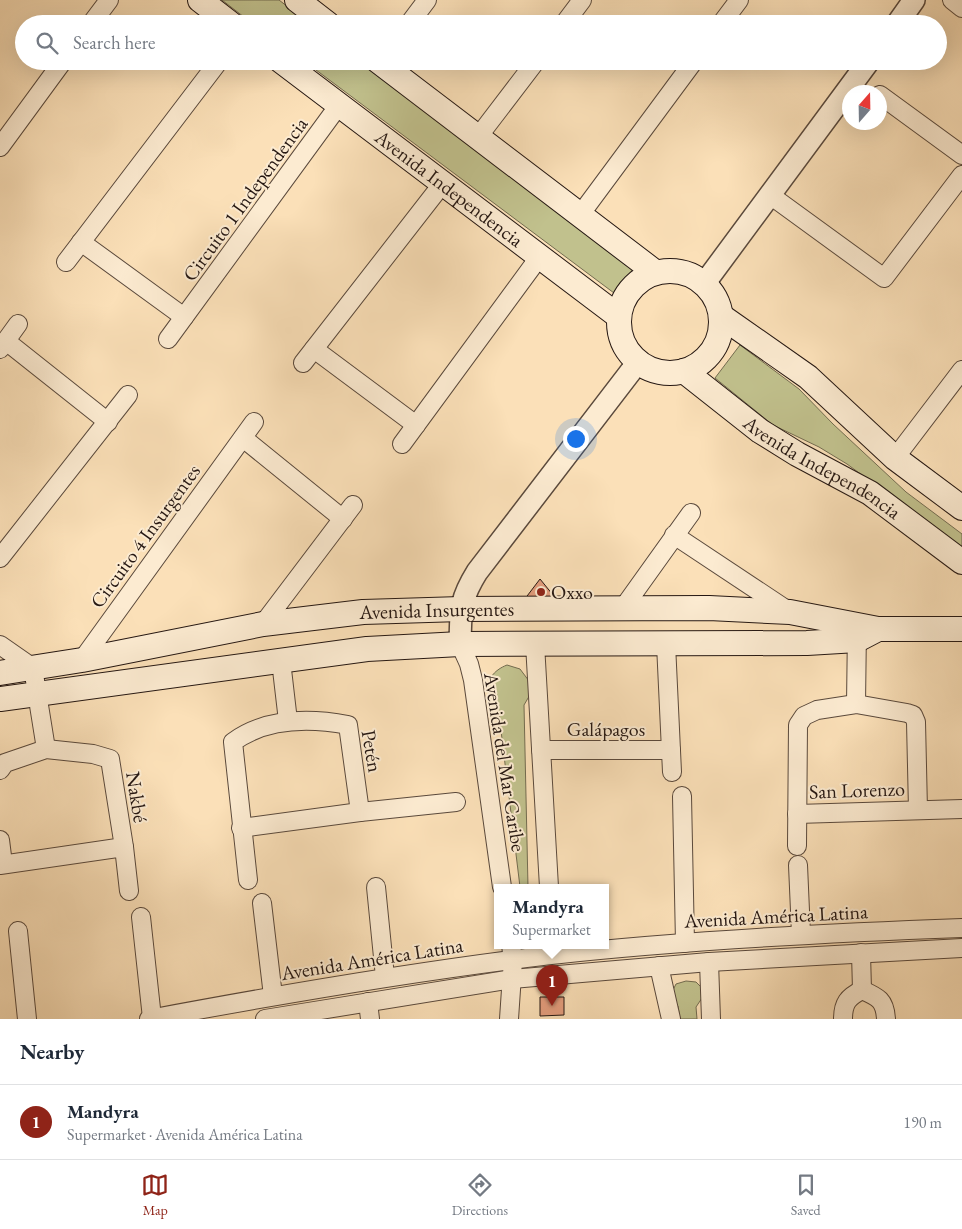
<!DOCTYPE html>
<meta charset="utf-8">
<style>
:root{--surface:#fff;--page:#f2f2f3;--text:#1f2937;--muted:#747a83;--line:#e0e1e3;--accent:#8f2418}
body{margin:0;font-family:"EB Garamond",serif;background:var(--page);color:var(--text)}
.compass{position:absolute;left:842px;top:85px;width:45px;height:45px;border-radius:50%;background:var(--surface);box-shadow:0 5px 20px #0002;rotate:20deg}
.you{position:absolute;left:575px;top:438px;width:18px;height:18px;margin:-12px;border:4px solid #fff;border-radius:50%;background:#1a73e8;box-shadow:0 0 0 8px #1a73e833}
.badge{display:grid;place-items:center;width:32px;height:32px;border-radius:50%;background:var(--accent);color:#fff;font-size:16px;font-weight:700}
.pin{position:absolute;translate:-50% -41px;filter:drop-shadow(0 1px 2px #0008)}
.pin::after{content:'';position:absolute;top:26px;width:18px;height:15px;background:inherit;clip-path:polygon(0 0,100% 0,50% 100%)}
.popup{position:absolute;left:494px;top:884px;width:115px;height:65px;box-sizing:border-box;display:grid;place-content:center;border-radius:0px;background:var(--surface);filter:drop-shadow(0 1px 4px #0005);font-size:16px;white-space:nowrap;color:var(--muted)}
.popup b{font-size:19px;color:var(--text)}
.popup::after{content:'';position:absolute;left:50%;top:100%;margin-left:-10px;border:10px solid transparent;border-top-color:var(--surface)}
.list{margin:0;padding:0;list-style:none}
h2{display:flex;justify-content:space-between;align-items:center;height:65px;margin:0;padding:0 20px;font-size:21px}
h2 small{font-size:16px;font-weight:400;color:var(--muted)}
.list li{display:grid;grid-template-columns:32px 1fr auto;gap:15px;align-items:center;box-sizing:border-box;height:75px;padding:0 20px;border-top:1px solid var(--line)}
.list b{display:block;font-size:19px;white-space:nowrap}
.list p{margin:0;font-size:16px;white-space:nowrap;color:var(--muted)}
.list em{font-size:16px;font-style:normal;color:var(--muted)}
.icon{flex:none;width:28px;height:28px;fill:none;stroke:currentColor;stroke-width:2;stroke-linecap:round;stroke-linejoin:round}
.map{position:relative;flex:none;width:962px;height:1019px;overflow:hidden}
.search{position:absolute;background:var(--surface);box-shadow:0 5px 20px #0002;left:15px;right:15px;top:15px;height:55px;display:flex;align-items:center;gap:12px;box-sizing:border-box;padding:0 18px;border-radius:28px;color:var(--muted);font-size:19px}
.sheet{height:140px;background:var(--surface)}
nav{display:flex;justify-content:space-around;align-items:center;box-sizing:border-box;height:70px;border-top:1px solid var(--line);background:var(--surface);font-size:14px;color:var(--muted)}
nav a{display:grid;justify-items:center;gap:2px}
nav .on{color:var(--accent)}
.map>svg:first-child{display:block}
.green{fill:#c1c18d;stroke:#736c50}
.building{fill:#e49e7e;stroke:#251712}
.lines{fill:none;stroke-linecap:round;stroke-linejoin:round}
.minor-casing{stroke:#5a493c;stroke-width:20}
.tertiary-casing{stroke:#5a493c;stroke-width:24}
.secondary-casing{stroke:#251712;stroke-width:26}
.minor{stroke:#fcebd1;stroke-width:18}
.tertiary{stroke:#fcebd1;stroke-width:21}
.secondary{stroke:#fcebd1;stroke-width:24}
.poi-dot{fill:#8f2418;stroke:#fcebd1;stroke-width:2}
.labels{text-anchor:middle;dominant-baseline:central;stroke-width:4;stroke-linejoin:round;paint-order:stroke}
.street-label{font-size:20px;fill:#251712;stroke:#fcebd1}
.poi-label{font-size:20px;fill:#251712;stroke:#fcebd1;text-anchor:start}
</style>
<div class="map">
<svg width="962" height="1019" viewBox="0 0 962 1019">
<rect width="100%" height="100%" fill="#fbe0b8"/>
<filter id="stains"><feTurbulence type="fractalNoise" baseFrequency=".004" numOctaves="4"/><feColorMatrix values="0 0 0 0 .2 0 0 0 0 .09 0 0 0 0 .02 0 0 0 .5 -.17"/></filter>
<radialGradient id="worn" r=".72"><stop offset=".6" stop-color="#630" stop-opacity="0"/><stop offset="1" stop-color="#630" stop-opacity=".3"/></radialGradient>
<!-- green -->
<g class="green">
<polygon points="222,0 279,0 310,24 253,24"/>
<polygon points="304,61 360,61 634,268 614,293"/>
<polygon points="740,345 799,389 833,424 906,492 962,534 962,549 847,464 819,447 773,425 715,378"/>
<path d="M507,665l13,4 9,12 2,12 -7,12 4,182h-8l-22,-181c-2,-3 -7,-6 -8,-10 -6,-15 4,-26 17,-31z"/>
<polygon points="686,981 696,982 703,989 702,998 696,1007 697,1019 680,1019 678,1006 672,1002 671,994 676,984"/>
</g>
<!-- building -->
<g class="building">
<polygon points="540,579 562,606 521,604"/>
<polygon points="540,997 564,997 564,1015 540,1016"/>
</g>
<g class="lines">
<defs>
<g id="minor">
<polyline points="952,0 962,8"/>
<polyline points="91,24 109,0"/>
<polyline points="409,24 427,0"/>
<polyline points="564,24 582,0"/>
<polyline points="721,24 739,0"/>
<polyline points="880,95 962,155"/>
<polyline points="478,137 536,61"/>
<polyline points="0,147 63,61"/>
<polyline points="770,195 884,278 962,175"/>
<polyline points="580,215 694,61"/>
<polyline points="81,242 184,317"/>
<polyline points="66,262 219,61"/>
<polyline points="168,339 339,105"/>
<polyline points="6,341 108,422"/>
<polyline points="0,349 18,324"/>
<polyline points="314,349 416,425"/>
<polyline points="303,363 443,183"/>
<polyline points="243,438 343,519"/>
<polyline points="402,444 540,256"/>
<polyline points="895,458 962,370"/>
<polyline points="674,535 790,612"/>
<polyline points="0,558 128,395"/>
<polyline points="623,608 691,513"/>
<polyline points="263,624 353,505"/>
<polyline points="460,644 469,664 473,680 502,887"/>
<polyline points="535,644 549,887"/>
<polyline points="666,644 672,772"/>
<polyline points="0,645 33,668 46,749"/>
<polyline points="82,660 254,422"/>
<polyline points="281,661 288,721"/>
<polyline points="856,704 857,628"/>
<polyline points="541,750 671,750"/>
<polyline points="0,770 5,763 46,749 93,754 110,759 124,847"/>
<polyline points="682,796 685,943"/>
<polyline points="797,814 962,809"/>
<polyline points="241,828 360,812 456,802"/>
<polyline points="0,840 3,864"/>
<polyline points="797,846 798,725 804,716 817,710 856,704 907,713 913,715 916,722 918,810"/>
<polyline points="0,865 124,847 129,891"/>
<polyline points="798,865 801,934"/>
<path d="M248,880l-15,-138c33,-24 77,-24 115,-17l12,87"/>
<polyline points="376,887 385,977"/>
<polyline points="262,903 273,996"/>
<polyline points="141,917 152,1018"/>
<polyline points="18,931 27,1019"/>
<polyline points="861,953 862,990"/>
<polyline points="709,962 711,1019"/>
<polyline points="659,966 671,1019"/>
<path d="M862,990c16,7 23,10 24,29"/>
<polyline points="368,1002 370,1019"/>
<path d="M149,1019c133,-25 267,-48 402,-64 137,-15 274,-22 411,-27"/>
<polyline points="265,1019 512,979 709,962 962,948"/>
<polyline points="509,1019 513,960 511,945"/>
<path d="M843,1019c0,-16 5,-22 19,-29"/>
</g>
<g id="tertiary">
<polyline points="897,24 914,0"/>
<polyline points="704,284 869,61"/>
<path d="M460,644c1,-33 -1,-43 17,-72l161,-210"/>
</g>
<g id="secondary">
<polyline points="200,0 231,24"/>
<polyline points="297,0 328,24"/>
<path id="s1" d="M281,61l337,255"/>
<polyline points="378,61 655,272"/>
<circle cx="670" cy="322" r="51"/>
<polyline points="721,316 808,377 895,458 962,508"/>
<path id="s2" d="M684,371l76,60 37,23 73,39 92,69"/>
<path id="s3" d="M0,673l82,-13 181,-36 100,-12 98,-3 248,-1 81,4 88,17h84"/>
<polyline points="0,699 367,649 460,644 807,643 857,640 878,629"/>
</g>
</defs>
<!-- minor casing -->
<use href="#minor" class="minor-casing"/>
<!-- tertiary casing -->
<use href="#tertiary" class="tertiary-casing"/>
<!-- secondary casing -->
<use href="#secondary" class="secondary-casing"/>
<!-- minor -->
<use href="#minor" class="minor"/>
<!-- tertiary -->
<use href="#tertiary" class="tertiary"/>
<!-- secondary -->
<use href="#secondary" class="secondary"/>
</g>
<!-- markers -->
<circle class="poi-dot" cx="541" cy="592" r="5"/>
<g class="labels">
<!-- street labels -->
<g class="street-label">
<text stroke="none"><textPath href="#s1" startOffset="211">Avenida Independencia</textPath></text>
<text transform="translate(245 199) rotate(-54)">Circuito 1 Independencia</text>
<text stroke="none"><textPath href="#s2" startOffset="169">Avenida Independencia</textPath></text>
<text transform="translate(145 536) rotate(-54)">Circuito 4 Insurgentes</text>
<text stroke="none"><textPath href="#s3" startOffset="442">Avenida Insurgentes</textPath></text>
<text x="606" y="729">Galápagos</text>
<text transform="translate(372 751) rotate(80)">Petén</text>
<text transform="translate(505 762) rotate(81)">Avenida del Mar Caribe</text>
<text transform="translate(857 790) rotate(-2)">San Lorenzo</text>
<text transform="translate(137 797) rotate(81)">Nakbé</text>
<text transform="translate(776 916) rotate(-3)">Avenida América Latina</text>
<text transform="translate(372 959) rotate(-9)">Avenida América Latina</text>
</g>
<!-- poi labels -->
<g class="poi-label">
<text x="551" y="592">Oxxo</text>
</g>
</g>
<rect width="100%" height="100%" filter="url(#stains)"/>
<rect width="100%" height="100%" fill="url(#worn)"/>
</svg>
<svg class="compass" viewBox="-18 -18 36 36"><path d="M0-13l5 13h-10z" fill="#e53935"/><path d="M0 13l5-13h-10z" fill="#747a83"/></svg>
<div class="you"></div>
<div class="pin badge" style="left:552px;top:1006px">1</div>
<div class="popup"><b>Mandyra</b>Supermarket</div>
<div class="search"><svg class="icon" aria-label="search" viewBox="0 0 24 24"><circle cx="10" cy="10" r="6"/><path d="M15 15l6 6"/></svg>Search here</div>
</div>
<section class="sheet">
<h2>Nearby<small></small></h2>
<ul class="list">
<li><span class="badge">1</span><div><b>Mandyra</b><p>Supermarket · Avenida América Latina</p></div><em>190 m</em></li>
</ul>
</section>
<nav>
<a class="on"><svg class="icon" aria-label="map" viewBox="0 0 24 24"><path d="M3 6l6-2 6 2 6-2v14l-6 2-6-2-6 2zM9 4v14M15 6v14"/></svg>Map</a>
<a><svg class="icon" aria-label="directions" viewBox="0 0 24 24"><path d="M12 3l9 9-9 9-9-9zM9 14v-3h6M13 9l2 2-2 2"/></svg>Directions</a>
<a><svg class="icon" aria-label="saved" viewBox="0 0 24 24"><path d="M7 4h10v16l-5-4-5 4z"/></svg>Saved</a>
</nav>
